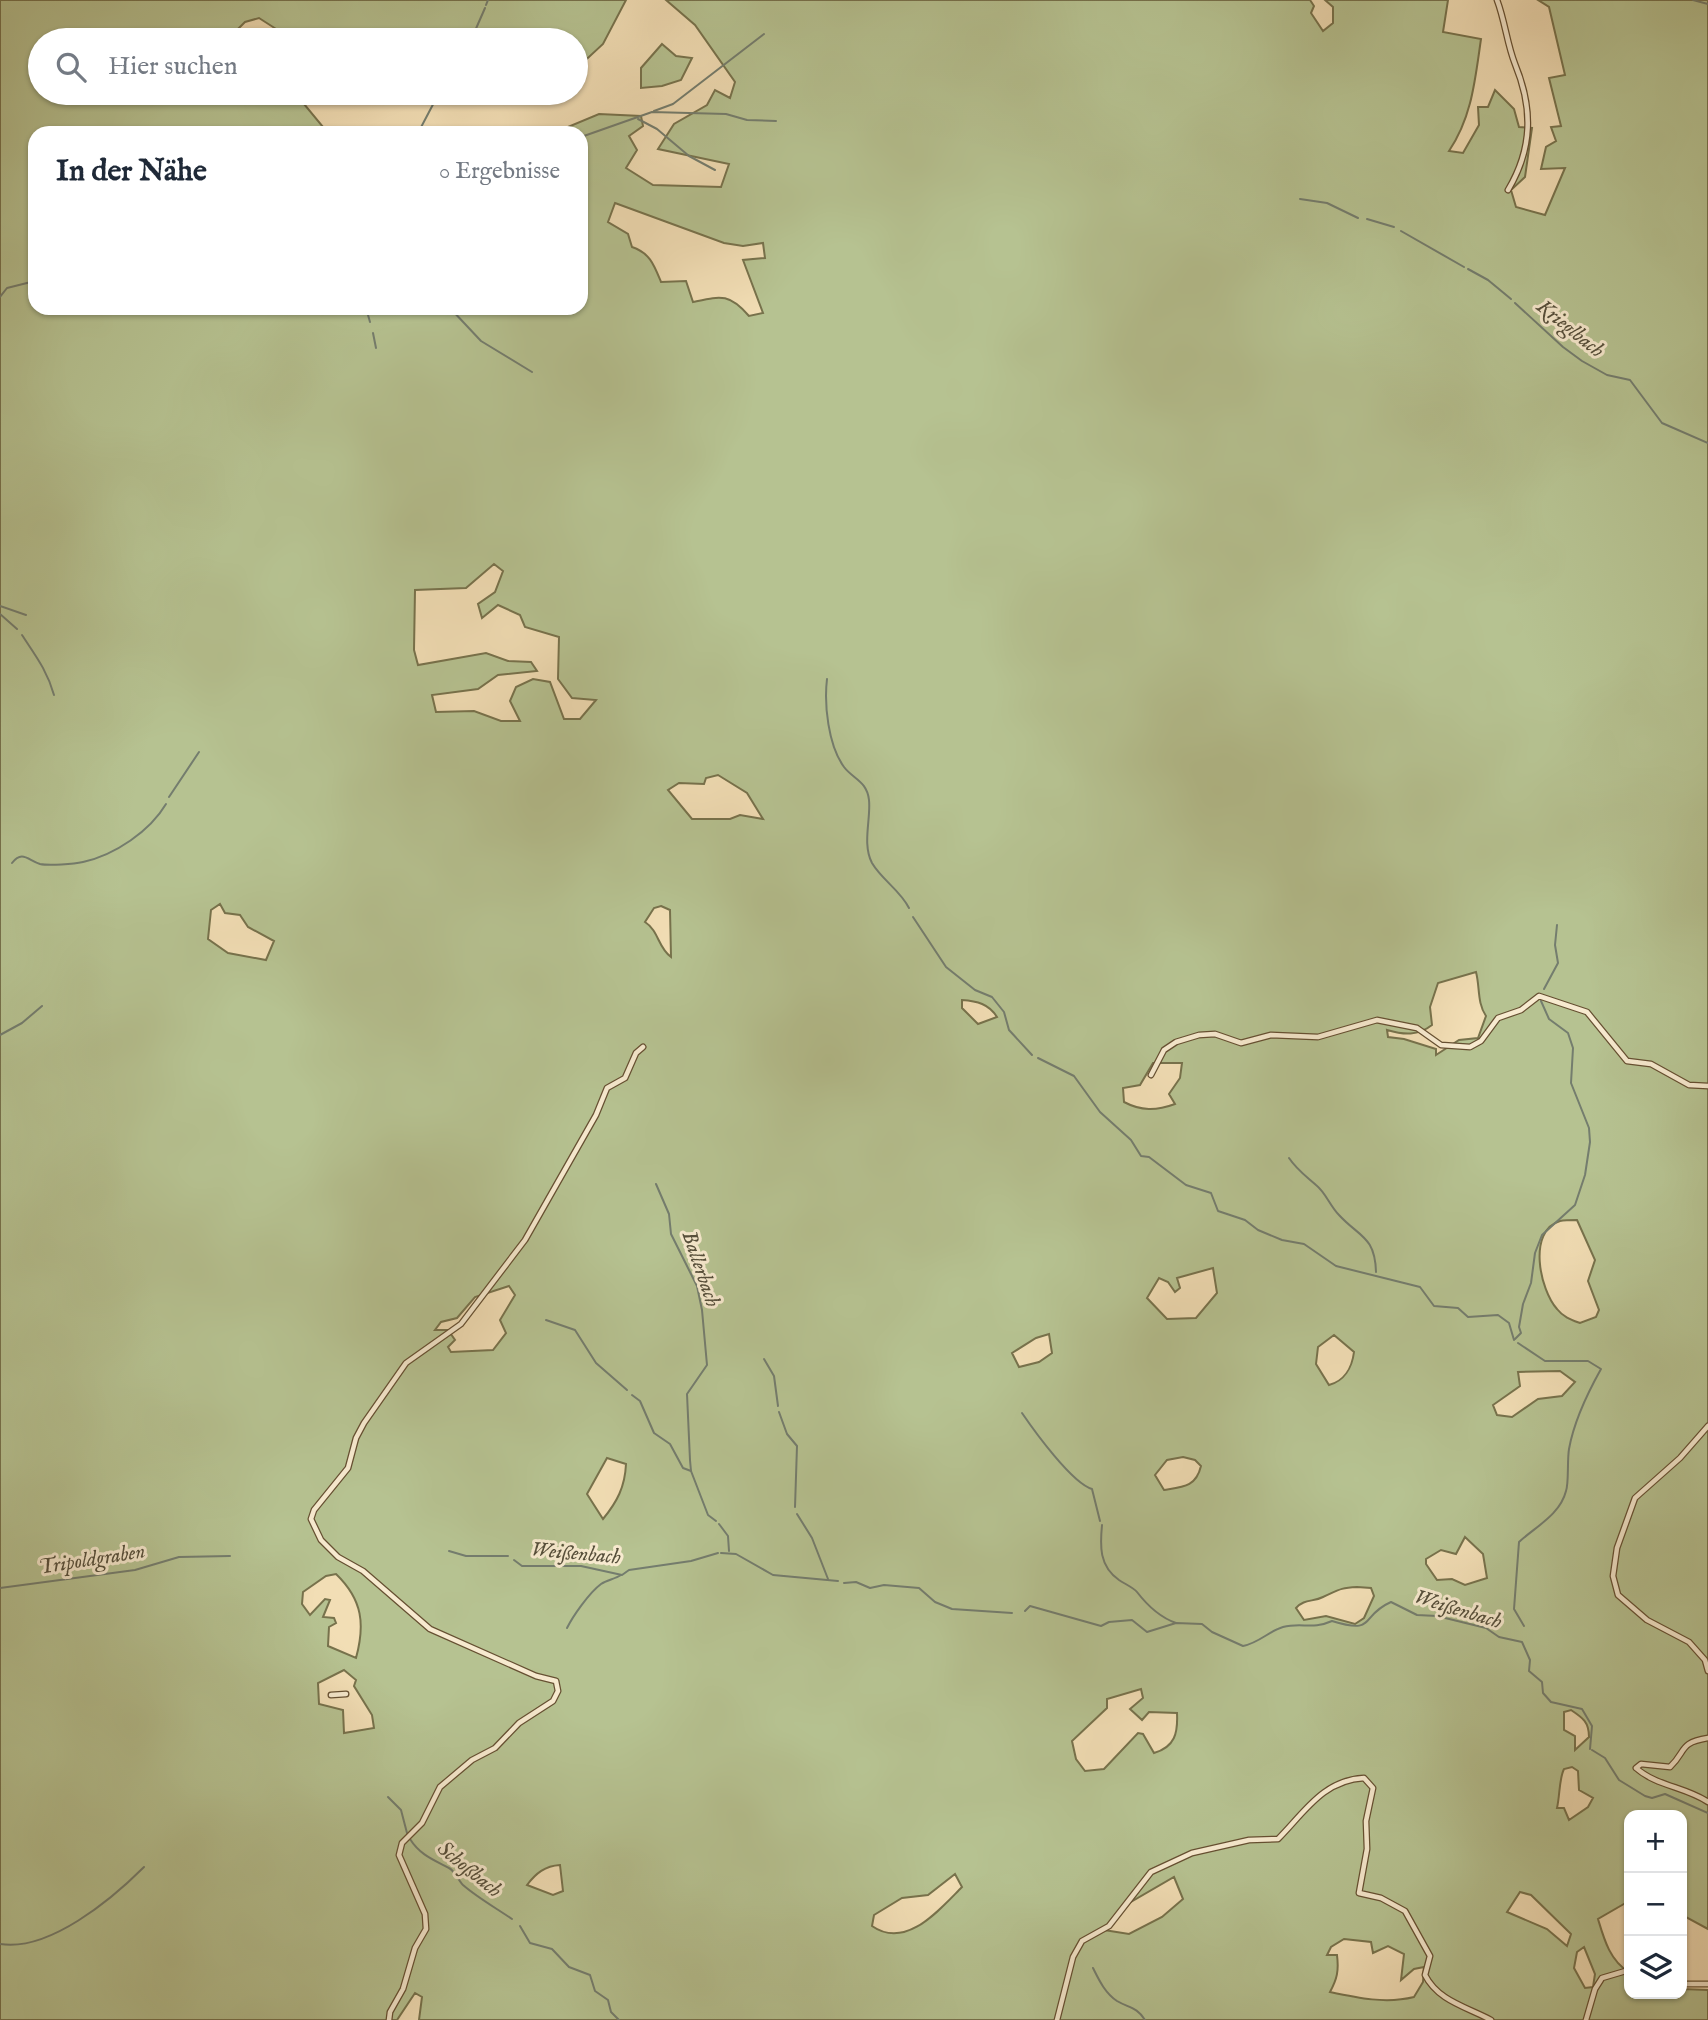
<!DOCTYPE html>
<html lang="de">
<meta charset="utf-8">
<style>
:root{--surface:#fff;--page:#f2f2f3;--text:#1f2937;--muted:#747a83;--line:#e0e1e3}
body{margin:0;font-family:"IM FELL English",serif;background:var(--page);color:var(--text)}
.controls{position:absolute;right:21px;bottom:21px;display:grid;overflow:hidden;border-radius:14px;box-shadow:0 2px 5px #0004}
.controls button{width:63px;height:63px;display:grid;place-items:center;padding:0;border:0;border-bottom:2px solid var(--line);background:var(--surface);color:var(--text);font:35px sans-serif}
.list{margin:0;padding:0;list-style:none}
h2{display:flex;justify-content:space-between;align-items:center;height:91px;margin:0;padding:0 28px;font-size:30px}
h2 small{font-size:23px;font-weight:400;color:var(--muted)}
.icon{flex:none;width:38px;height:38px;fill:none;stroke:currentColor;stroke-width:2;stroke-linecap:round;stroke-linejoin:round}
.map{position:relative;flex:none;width:1708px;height:2020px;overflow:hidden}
.search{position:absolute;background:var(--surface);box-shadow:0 2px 5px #0004;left:28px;top:28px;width:560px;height:77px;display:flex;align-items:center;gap:18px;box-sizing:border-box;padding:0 24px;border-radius:38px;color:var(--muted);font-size:26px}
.panel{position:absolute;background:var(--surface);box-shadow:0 2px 5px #0004;left:28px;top:126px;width:560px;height:189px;border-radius:21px}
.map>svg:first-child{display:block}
.green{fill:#b6c291;stroke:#77724c;stroke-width:2;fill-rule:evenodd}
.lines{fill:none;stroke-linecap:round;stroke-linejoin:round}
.stream{stroke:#747d6e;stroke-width:2}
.minor-casing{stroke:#665032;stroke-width:7}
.minor{stroke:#f7eacf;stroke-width:4.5}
.labels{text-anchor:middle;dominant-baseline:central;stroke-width:6;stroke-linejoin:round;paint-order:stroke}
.water-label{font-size:21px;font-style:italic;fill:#564f3b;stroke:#f7eacf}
</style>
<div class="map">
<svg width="1708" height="2020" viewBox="0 0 1708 2020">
<rect width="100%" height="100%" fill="#f2deb5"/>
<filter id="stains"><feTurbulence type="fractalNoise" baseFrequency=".00286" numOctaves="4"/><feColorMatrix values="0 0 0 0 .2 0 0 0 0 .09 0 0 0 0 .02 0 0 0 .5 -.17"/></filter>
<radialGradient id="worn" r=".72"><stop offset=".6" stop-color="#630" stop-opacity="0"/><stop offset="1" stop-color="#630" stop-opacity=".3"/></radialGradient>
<!-- green -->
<g class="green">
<path d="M0,0h626l-23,44 -27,25v-29h-291l2,-4 -28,-18 -14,4 -9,9 5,9h-201v53h255l33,40h-293v175h546v-175h-20l2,-4 36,-15 42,2 2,10 -14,10 8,14 -11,18 27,17 68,2 8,-23 -71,-15 16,-25 33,-19 8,-15 15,8 5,-16 -40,-57 -29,-25h644l4,6 -3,7 12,18 10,-8v-16l-8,-7h123l-5,32 38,7c-6,41 -9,78 -32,112l14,2 16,-28 -1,-18h10l7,-17 19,19 5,18 13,1 -7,49 -14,13 5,17 29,8 20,-47 -24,1 5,-22 10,-6 -5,-14 10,-1 -12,-48 16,-3 -16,-68 -11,-7h170v1929l-26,-14v-100h-53v86l-31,18c6,20 12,42 31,53v22h53v-5l26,1v30h-1289l3,-23 -7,-4 -18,27h-397zM615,203l109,40 19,3 20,-3 2,15 -22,2 20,53 -14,3c-20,-23 -28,-20 -56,-14l-7,-21 -25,1c-7,-17 -11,-29 -29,-35l-4,-13 -20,-12zM494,564l9,7 -8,21 -17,12 4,14 16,-13 22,10 5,12 34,10 -1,42 14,19 24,2 -16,19h-16l-14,-37 -17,-3 -17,8 -6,14 10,20h-19l-27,-10 -38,1 -4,-17 46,-6 20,-14 39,-4 -6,-9 -23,-1 -22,-8 -68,12 -4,-15 1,-60 51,-2zM718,775l29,18 16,26 -23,-4 -10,4h-38l-24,-29 11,-7 25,1 2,-6zM220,904l5,9 15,2 8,12 26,14 -8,19 -38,-7 -20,-14 3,-29zM661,906l9,4 1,47c-13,-9 -12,-26 -26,-35l9,-14zM1476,972c4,15 1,31 10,44l-8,22 -19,2 -23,15v-6l-32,-10 -16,-2 -1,-7c17,5 31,6 45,-5l-2,-18 8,-24zM962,1000c15,1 27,4 35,17l-19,7 -16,-16zM1153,1063h29l-2,15 -11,16 6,10c-19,7 -34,7 -51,-2l-1,-14 17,-3zM1577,1220l18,40 -7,21 11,29 -3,7 -16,6c-8,-3 -17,-6 -23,-14 -17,-19 -30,-78 3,-88 5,-1 12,-1 17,-1zM1213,1268l4,25 -21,25 -29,1 -20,-21 12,-20 9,4 7,10 5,-4 -3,-10zM509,1286l6,9 -15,25 6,13 -13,17 -42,2 -3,-5 7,-7 -7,-10h-13l6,-8 16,-4 18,-21zM1049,1334l3,19 -13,9 -20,5 -7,-14 24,-15zM1334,1335l20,17c-2,16 -10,29 -25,33l-13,-21 2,-17zM1560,1371l15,11 -13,14 -24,3 -26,18 -15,-2 -4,-10 27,-19 -2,-14zM1183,1457l12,3 6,6c-5,21 -18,21 -37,24l-9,-15 12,-15zM607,1458l19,6c-1,23 -9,38 -23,55l-16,-25zM1465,1537l18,17 4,24 -22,7 -13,-6 -15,1 -11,-16v-5l15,-9 15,4zM336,1574c27,26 29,51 20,84l-28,-12 1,-19 7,-4 -2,-5 -11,-1 7,-17 -5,-1 -15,16 -8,-11 1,-12 23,-16zM1357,1587l14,1 3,8 -10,22 -9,6 -29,-8 -22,4 -8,-12c8,-9 17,-6 27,-11 16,-7 16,-9 34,-10zM344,1670l12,10 -2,6 18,29 2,13 -30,5 -1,-23 -24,-6 -1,-21zM1141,1689l2,9 -13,11 12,11 7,-8 28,1c1,20 -2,34 -23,40l-11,-19 -5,-1 -34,36 -19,2 -9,-12 -4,-18 35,-33v-9zM1571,1710c12,8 18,12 18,27l-14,13v-14l-11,-6v-18zM1572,1767l6,4 1,19 14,8 -5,9 -19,13 -5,-12h-7c3,-13 2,-29 7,-39zM560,1865l3,26 -10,4 -26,-10c9,-12 18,-19 33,-20zM955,1874l7,13c-23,23 -56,63 -90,39l2,-11 28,-17 26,-3zM1174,1877l9,22 -21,18 -33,17 -25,-4 20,-24zM1520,1892l11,3 40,39 -4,12 -20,-17 -40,-17zM1344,1939l27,3 2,11 15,-7 16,8 -3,26 13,-11 10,-2 -1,15 -9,15c-28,7 -56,1 -84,-5 7,-13 9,-21 7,-37h-10l4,-8zM1584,1947l11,27 -2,13 -8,1 -11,-20 3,-16z"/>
<polygon points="662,44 676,56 692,58 681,80 662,86 641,88 641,68"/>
</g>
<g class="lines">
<!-- stream -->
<g class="stream">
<polyline points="1693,0 1708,4"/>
<polyline points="486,5 488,0"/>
<polyline points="471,40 485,8"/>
<polyline points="654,111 673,104 764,34"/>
<polyline points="638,119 657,129 689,156 715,170"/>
<polyline points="418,133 439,93"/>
<polyline points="581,137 652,112 726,114 747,120 776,121"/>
<polyline points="1300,199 1327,203 1358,218"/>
<polyline points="1367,219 1394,227"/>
<polyline points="1401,231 1464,267"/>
<polyline points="1468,269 1488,280 1511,299"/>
<polyline points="0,297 7,288 35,281"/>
<polyline points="1515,303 1563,347 1582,361 1607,375 1630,380 1662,423 1708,443"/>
<polyline points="366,308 370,322"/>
<polyline points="450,308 481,341 532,372"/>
<polyline points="373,333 376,348"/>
<polyline points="0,606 26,615"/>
<polyline points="0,614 17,629"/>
<path d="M22,635c13,20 25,35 32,60"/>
<path d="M827,679c-3,25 1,66 17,88 9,12 23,14 25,33 2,19 -7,44 3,63 10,17 28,27 37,45"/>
<polyline points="169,797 199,752"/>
<path d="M12,863c10,-13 16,-3 28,1 9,2 34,0 43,-2 32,-7 67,-31 83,-58"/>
<polyline points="913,917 946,967 975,990 992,997 1004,1012 1009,1030 1032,1055"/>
<polyline points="1544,989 1558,963 1555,945 1557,925"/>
<polyline points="0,1035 22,1023 42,1006"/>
<polyline points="1038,1058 1074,1076 1100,1112 1131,1140 1141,1156 1149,1157 1186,1185 1211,1193 1218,1211 1245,1220 1258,1230 1282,1240 1304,1244 1336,1266 1420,1287 1434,1306 1458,1308 1468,1317 1498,1315 1509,1323 1514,1340"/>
<path d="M1289,1158c8,12 17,18 27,27 10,8 14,21 23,30 20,22 36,21 37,57"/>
<polyline points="656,1184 669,1214 671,1234 697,1286 702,1310 707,1365 687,1394 690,1460 691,1471 708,1515 716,1521"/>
<polyline points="546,1320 575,1330 596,1363 627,1390"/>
<polyline points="1515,1339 1521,1333 1519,1327 1523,1304 1531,1283 1535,1253 1542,1235 1575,1205 1585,1175 1590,1142 1589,1128 1571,1083 1573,1048 1568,1033 1549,1019 1541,1001"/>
<path d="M1518,1343l27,18h43l13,8c-14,25 -27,52 -32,80 -2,12 0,34 -3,42 -6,24 -31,36 -47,51l-5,67 10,17"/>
<polyline points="764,1359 774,1376 778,1406"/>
<polyline points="632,1395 640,1401 654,1433 670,1444 683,1468 691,1471"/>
<polyline points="779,1412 787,1434 797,1446 795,1507"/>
<path d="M1022,1413c13,19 50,70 70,76l8,32"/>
<polyline points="797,1514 812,1538 828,1579"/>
<polyline points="719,1524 728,1536 729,1551"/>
<path d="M1102,1525c-2,21 -3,41 17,55 6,4 15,8 18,12 10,13 22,25 39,31"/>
<polyline points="449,1551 466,1556 508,1556"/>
<polyline points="721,1553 736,1554 773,1575 838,1581"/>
<polyline points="514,1560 522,1566 581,1566 622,1575 629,1570 691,1561 718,1553"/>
<polyline points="844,1583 856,1582 870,1588 884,1585 919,1588 935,1602 952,1609 1012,1613"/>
<polyline points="0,1588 135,1570 179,1557 230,1556"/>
<path d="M1025,1611l5,-5 71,20 8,-4 23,-2 15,12 29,-9 26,1 10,8 31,14c16,-3 26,-15 40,-19 19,-5 29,3 49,-6 45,14 27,-5 59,-19l26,13 20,1 49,12 13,9 23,5 8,18 -1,11 13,11 1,11 8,9 31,7 10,17 -2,23"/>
<path d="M567,1628c6,-12 22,-35 34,-44 6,-4 14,-5 20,-9"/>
<polyline points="1592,1750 1605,1758 1619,1780 1645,1796 1652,1798 1665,1794 1708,1813"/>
<polyline points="388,1797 401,1810 407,1833"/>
<path d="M410,1839c10,16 24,21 39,29 6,3 9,12 14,17 15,13 33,23 49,34"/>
<polyline points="520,1926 530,1943 552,1949 569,1967 590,1975 595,1991 608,2000 611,2012 619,2020"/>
<path d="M0,1944c49,8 112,-45 144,-77"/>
<path d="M1093,1968c6,12 12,25 24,33 12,7 20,6 28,19"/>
</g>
<defs>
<g id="minor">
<path d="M1497,0c8,21 10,44 18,64 18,44 18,84 -7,126"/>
<polyline points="1151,1075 1164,1050 1176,1042 1199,1035 1215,1034 1241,1043 1271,1035 1318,1037 1377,1020 1417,1028 1441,1045 1470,1047 1481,1041 1498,1018 1521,1010 1539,996 1587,1012 1627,1061 1651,1064 1689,1085 1708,1086"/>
<polyline points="1708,1426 1680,1458 1635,1498 1617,1548 1613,1576 1618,1595 1647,1620 1689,1642 1705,1660 1708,1671"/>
<polyline points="331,1695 346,1694"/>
<path d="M1708,1738c-30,5 -21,13 -38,29l-29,-3 -5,4c20,18 50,19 72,34"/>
<polyline points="1682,1984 1708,1984"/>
<polyline points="389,2020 390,2012 403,1989 415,1948 426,1929 425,1914 399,1855 402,1843 422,1823 440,1787 472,1760 495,1748 519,1723 553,1701 558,1691 556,1681 536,1676 430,1629 363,1571 338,1557 321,1540 311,1519 314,1510 348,1468 356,1438 364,1423 406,1363 461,1324 525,1240 596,1115 607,1088 625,1078 636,1053 643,1047"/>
<path d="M1057,2020l16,-63 9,-16 27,-15 42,-54 41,-19 57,-13 29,-1c26,-26 45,-59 86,-61l9,10 -7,33 1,28 -8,44 22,5 24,13 25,45 -5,19c13,26 42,32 66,45"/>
<polyline points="1586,2020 1595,1989 1602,1978 1629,1970"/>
</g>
</defs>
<!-- minor casing -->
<use href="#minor" class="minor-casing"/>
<!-- minor -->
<use href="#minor" class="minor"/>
</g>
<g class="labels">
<!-- water labels -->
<g class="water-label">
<text transform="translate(1570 329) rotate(39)">Krieglbach</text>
<text transform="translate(700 1269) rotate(71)">Ballerbach</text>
<text transform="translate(576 1554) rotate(5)">Weißenbach</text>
<text transform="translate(92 1560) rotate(-9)">Tripoldgraben</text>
<text transform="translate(1458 1610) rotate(17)">Weißenbach</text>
<text transform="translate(469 1870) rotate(39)">Schoßbach</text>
</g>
</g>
<rect width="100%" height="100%" filter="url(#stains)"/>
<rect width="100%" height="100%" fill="url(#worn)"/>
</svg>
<div class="controls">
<button>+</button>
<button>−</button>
<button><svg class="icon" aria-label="layers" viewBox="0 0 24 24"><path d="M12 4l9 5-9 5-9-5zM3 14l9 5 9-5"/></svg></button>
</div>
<div class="search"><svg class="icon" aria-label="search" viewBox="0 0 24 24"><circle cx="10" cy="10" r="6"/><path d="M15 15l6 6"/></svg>Hier suchen</div>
<section class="panel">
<h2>In der Nähe<small>0 Ergebnisse</small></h2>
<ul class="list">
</ul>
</section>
</div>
